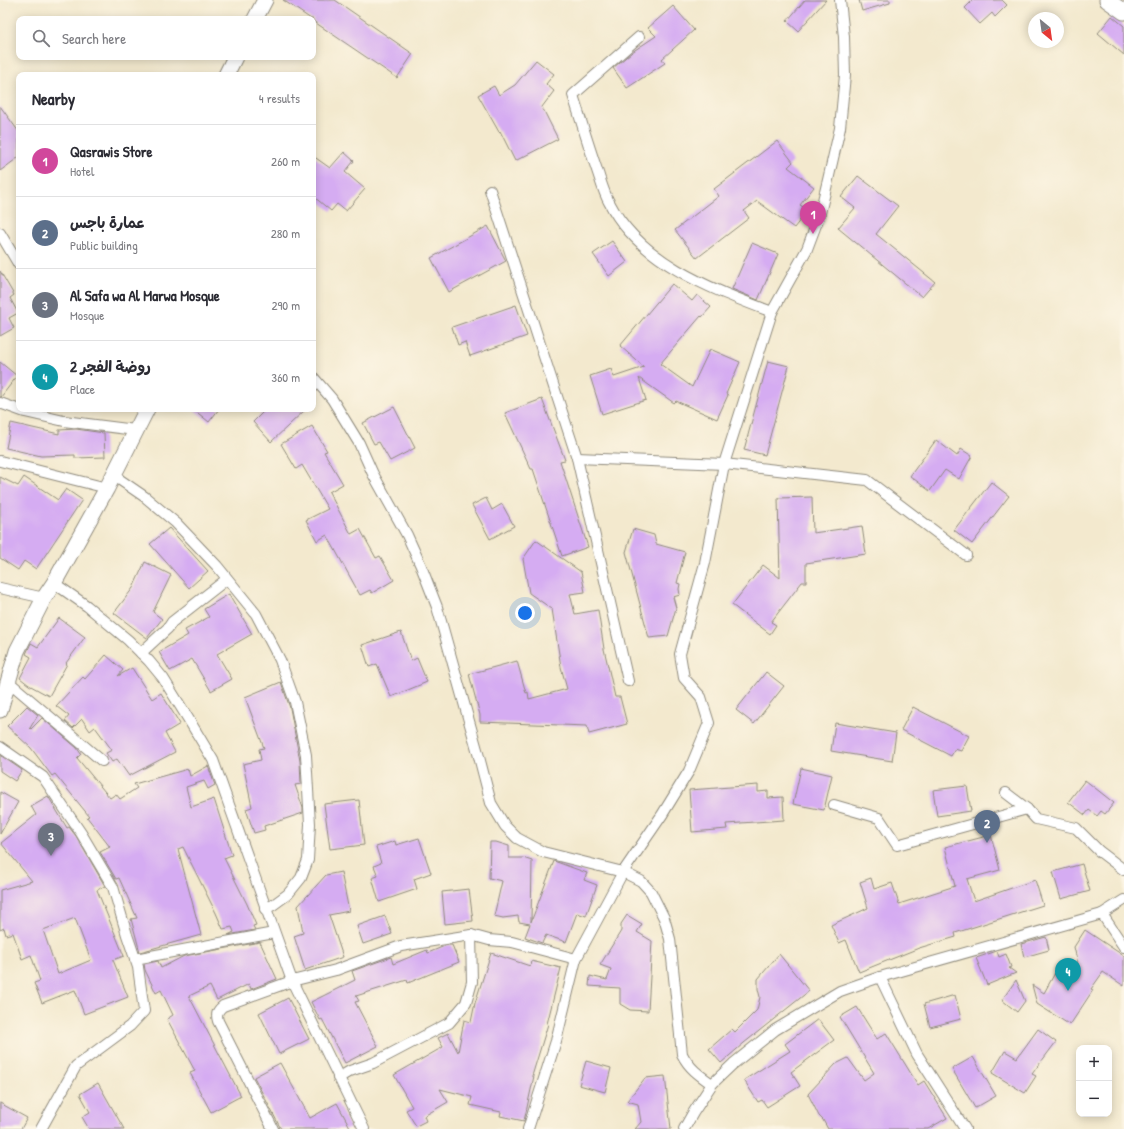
<!DOCTYPE html>
<meta charset="utf-8">
<style>
:root{--surface:#fff;--page:#f7f7f7;--text:#2b2b33;--muted:#7c7c81;--line:#e1e1e2;--accent:#1f6fb2}
body{margin:0;font-family:"Patrick Hand","Playpen Sans Arabic",sans-serif;background:var(--page);color:var(--text)}
.controls{position:absolute;right:12px;bottom:12px;display:grid;overflow:hidden;border-radius:8px;box-shadow:0 2px 10px #0003}
.controls button{width:36px;height:36px;display:grid;place-items:center;padding:0;border:0;border-bottom:1px solid var(--line);background:var(--surface);color:var(--text);font:20px sans-serif}
.compass{position:absolute;left:1028px;top:12px;width:36px;height:36px;border-radius:50%;background:var(--surface);box-shadow:0 2px 10px #0003;rotate:151deg}
.you{position:absolute;left:525px;top:613px;width:14px;height:14px;margin:-10px;border:3px solid #fff;border-radius:50%;background:#1a73e8;box-shadow:0 0 0 6px #1a73e833}
.badge{display:grid;place-items:center;width:26px;height:26px;border-radius:50%;background:var(--accent);color:#fff;font-size:13px;font-weight:700}
.pin{position:absolute;translate:-50% -33px;filter:drop-shadow(0 1px 2px #0008)}
.pin::after{content:'';position:absolute;top:21px;width:14px;height:12px;background:inherit;clip-path:polygon(0 0,100% 0,50% 100%)}
.list{margin:0;padding:0;list-style:none}
h2{display:flex;justify-content:space-between;align-items:center;height:52px;margin:0;padding:0 16px;font-size:17px}
h2 small{font-size:13px;font-weight:400;color:var(--muted)}
.list li{display:grid;grid-template-columns:26px 1fr auto;gap:12px;align-items:center;box-sizing:border-box;height:72px;padding:0 16px;border-top:1px solid var(--line)}
.list b{display:block;font-size:15px;white-space:nowrap}
.list p{margin:0;font-size:13px;white-space:nowrap;color:var(--muted)}
.list em{font-size:13px;font-style:normal;color:var(--muted)}
.icon{flex:none;width:22px;height:22px;fill:none;stroke:currentColor;stroke-width:2;stroke-linecap:round;stroke-linejoin:round}
.map{position:relative;flex:none;width:1124px;height:1129px;overflow:hidden}
.search{position:absolute;background:var(--surface);box-shadow:0 2px 10px #0003;left:16px;top:16px;width:300px;height:44px;display:flex;align-items:center;gap:10px;box-sizing:border-box;padding:0 14px;border-radius:8px;color:var(--muted);font-size:15px}
.panel{position:absolute;background:var(--surface);box-shadow:0 2px 10px #0003;left:16px;top:72px;width:300px;height:340px;border-radius:8px}
.map>svg:first-child{display:block}
.building{fill:#d5acf2;fill-rule:evenodd}
.lines{fill:none;stroke-linecap:round;stroke-linejoin:round}
.street-casing{stroke:#8f8a7c;stroke-width:12}
.secondary-casing{stroke:#8f8a7c;stroke-width:17}
.street{stroke:#fff;stroke-width:10}
.secondary{stroke:#fff;stroke-width:15}
</style>
<div class="map">
<svg width="1124" height="1129" viewBox="0 0 1124 1129">
<rect width="100%" height="100%" fill="#fcf5e5"/>
<filter id="ink" filterUnits="userSpaceOnUse"><feTurbulence type="fractalNoise" baseFrequency=".025" numOctaves="2"/><feDisplacementMap in="SourceGraphic" scale="8" xChannelSelector="R" yChannelSelector="G"/><feConvolveMatrix kernelMatrix="1 2 1 2 8 2 1 2 1" color-interpolation-filters="sRGB"/></filter>
<filter id="wash" filterUnits="userSpaceOnUse"><feTurbulence type="fractalNoise" baseFrequency=".012" numOctaves="4" result="noise"/><feDisplacementMap in="SourceGraphic" scale="16" xChannelSelector="R" yChannelSelector="G"/><feGaussianBlur stdDeviation="0.9" result="paint"/><feColorMatrix in="noise" values="0 0 0 0 0 0 0 0 0 0 0 0 0 0 0 0 0 1.4 0 .05"/><feComposite in="paint" operator="in"/></filter>
<g filter="url(#wash)">
<rect width="100%" height="100%" fill="#f3e9ce"/>
<g id="blocks">
<!-- building -->
<g class="building">
<polygon points="283,0 335,0 413,54 397,78 313,21 313,19 311,19"/>
<polygon points="805,0 826,0 798,31 787,21"/>
<polygon points="859,0 890,0 890,3 862,11"/>
<polygon points="973,0 1002,0 1007,5 995,17 992,13 980,24 965,8"/>
<polygon points="673,6 694,30 662,59 665,63 627,88 613,68 632,52 656,36 648,28"/>
<polygon points="1112,16 1124,26 1124,55 1098,33"/>
<polygon points="536,60 554,74 546,84 554,91 542,107 558,139 515,161 500,131 499,132 478,95 494,86 499,95 515,85"/>
<polygon points="0,106 19,132 19,157 0,171"/>
<polygon points="777,141 793,162 788,167 814,187 800,205 808,210 794,228 757,201 744,211 749,218 697,258 675,230 719,196 714,189"/>
<polygon points="344,152 354,161 345,172 365,189 346,211 337,204 331,211 313,196 313,156 330,168"/>
<polygon points="858,176 898,206 876,234 935,282 922,297 838,228 855,208 841,197"/>
<polygon points="488,226 506,261 449,292 431,258"/>
<polygon points="612,241 627,262 609,276 593,254"/>
<polygon points="752,243 778,254 758,300 732,289"/>
<polygon points="0,271 14,295 10,298 18,313 9,318 14,328 0,336"/>
<polygon points="672,284 692,301 697,295 711,307 702,317 701,316 660,364 692,387 710,349 740,362 726,394 728,395 717,419 676,401 674,403 639,378 646,400 602,414 590,376 611,369 614,377 644,367 620,346"/>
<polygon points="516,305 527,336 470,356 465,342 458,345 452,327"/>
<polygon points="768,361 789,366 765,455 744,450"/>
<polygon points="0,362 17,376 1,397 0,397"/>
<polygon points="542,399 565,460 560,461 588,547 562,556 533,469 531,469 505,413"/>
<polygon points="394,407 415,448 390,461 379,442 374,444 363,423"/>
<polygon points="193,409 219,409 209,422"/>
<polygon points="266,409 306,409 271,442 253,422"/>
<polygon points="11,423 59,434 59,430 76,429 104,433 105,457 75,458 75,455 41,456 6,448"/>
<polygon points="312,426 327,451 324,452 343,484 329,492 351,534 360,529 376,558 380,556 394,580 372,593 370,590 360,595 327,535 317,541 306,520 328,509 302,465 296,469 281,444"/>
<polygon points="936,440 957,456 961,449 972,456 959,479 945,470 930,491 910,476"/>
<polygon points="0,477 18,486 24,477 58,500 66,489 82,500 36,569 24,561 18,570 0,558"/>
<polygon points="991,482 1009,496 972,544 954,530"/>
<polygon points="812,497 813,533 862,526 866,554 806,563 806,582 802,582 771,622 776,625 770,634 732,605 763,565 780,578 778,498"/>
<polygon points="486,498 492,510 502,504 514,526 490,539 472,505"/>
<polygon points="169,528 208,571 189,588 150,544"/>
<polygon points="633,529 654,535 656,544 685,552 677,583 680,584 679,589 680,595 673,597 676,608 668,636 649,638 626,552"/>
<polygon points="536,540 581,572 585,592 570,594 575,614 598,610 604,649 610,675 615,697 620,697 627,724 589,734 587,726 480,722 480,715 469,674 517,661 526,693 528,692 529,699 567,689 561,667 552,609 529,593 523,559"/>
<polygon points="145,562 171,575 153,612 162,619 147,638 114,613 133,588"/>
<polygon points="229,594 252,634 217,654 232,679 211,691 192,659 170,671 159,652 188,635 185,630 209,617 204,609"/>
<polygon points="59,618 85,637 66,663 67,664 49,696 29,685 20,678 31,657 26,654 31,643 38,647"/>
<polygon points="401,632 411,661 417,658 427,682 391,697 377,664 369,667 362,645"/>
<polygon points="106,655 123,670 118,676 132,668 152,699 161,693 180,724 165,733 175,752 129,776 117,759 112,762 106,753 112,750 95,727 90,731 82,719 73,728 65,721 69,716 56,706 83,677 85,679"/>
<polygon points="766,672 784,686 754,724 736,710"/>
<polygon points="281,682 290,708 300,761 301,784 295,785 303,808 303,813 264,826 265,830 254,833 246,809 252,807 243,764 261,760 259,749 264,748 245,697"/>
<polygon points="27,706 38,715 30,728 31,729 42,718 77,748 81,754 77,758 110,798 116,794 120,799 137,788 134,784 188,769 190,776 208,766 215,785 208,789 204,781 186,787 191,807 214,799 232,855 224,858 247,904 256,925 253,926 255,930 228,935 234,932 232,927 223,929 216,913 183,847 178,849 201,935 140,952 131,919 137,918 119,878 116,879 100,852 110,847 87,817 89,816 55,774 52,776 31,748 7,726"/>
<polygon points="913,707 969,736 961,751 955,749 951,756 901,730"/>
<polygon points="835,723 896,733 892,761 831,751"/>
<polygon points="0,755 22,770 15,781 0,771"/>
<polygon points="801,768 832,775 824,810 793,804"/>
<polygon points="1085,780 1114,803 1105,814 1101,811 1097,816 1089,810 1085,815 1068,802"/>
<polygon points="758,785 758,792 768,791 768,798 783,797 784,820 726,824 727,829 692,832 689,790"/>
<polygon points="967,786 971,811 937,816 933,790"/>
<polygon points="0,792 18,802 0,834"/>
<path d="M48,796l19,32 2,-1 7,9 29,50 -8,4 27,66 -11,4 15,37 -44,17 -9,-24 -33,13 -8,-20 6,-2 -9,-26 -9,4 -9,-26 -7,2 -2,-7 -4,2v-40l32,-9 -31,-38 35,-28 -5,-9zM75,918l16,42 -33,14 -15,-44z"/>
<polygon points="359,800 364,845 330,849 324,804"/>
<polygon points="991,835 1000,870 967,879 974,901 1035,880 1043,905 955,933 956,937 919,948 859,972 846,940 839,943 831,925 868,908 860,882 871,878 874,889 892,883 899,904 955,886 945,847"/>
<polygon points="419,838 431,873 414,879 417,889 379,902 372,878 378,876 374,866 381,863 376,847 395,841 396,845"/>
<polygon points="490,842 496,842 509,846 509,858 523,858 532,861 531,922 554,861 587,873 584,880 597,885 586,916 577,913 566,942 546,935 542,943 525,937 530,924 519,922 518,916 503,918 494,916 502,881 489,878"/>
<polygon points="1082,864 1090,891 1061,899 1053,872"/>
<polygon points="341,872 349,911 329,915 343,957 305,970 294,936 303,933 298,906 326,875"/>
<polygon points="469,889 473,921 445,924 442,892"/>
<polygon points="627,915 642,924 637,932 652,941 648,1011 630,1010 620,1004 620,988 589,986 590,976 607,980 611,969 600,965 621,931 621,924"/>
<polygon points="385,916 392,934 363,944 357,926"/>
<polygon points="1085,930 1124,956 1124,986 1103,972 1091,989 1093,990 1070,1025 1037,1004 1032,985 1044,993 1055,973 1055,975 1059,970 1078,964 1074,947"/>
<polygon points="1046,937 1049,950 1024,957 1021,944"/>
<polygon points="260,942 277,979 251,989 249,984 217,1000 210,986 189,996 241,1096 211,1112 190,1073 195,1071 167,1019 173,1015 161,990 156,993 145,970 144,964 158,961 161,968 184,956"/>
<polygon points="447,945 452,945 459,962 408,983 407,980 356,996 359,1001 355,1002 378,1046 345,1063 322,1019 320,1020 311,1002 355,980 352,971 391,957 393,964 427,950 428,953"/>
<polygon points="997,951 999,957 1006,954 1011,967 1009,968 1016,973 987,985 976,958"/>
<polygon points="491,953 530,966 531,961 561,968 547,1024 548,1024 532,1076 534,1076 524,1121 500,1116 501,1112 470,1105 472,1097 440,1089 448,1102 424,1116 426,1121 416,1126 406,1110 412,1107 394,1075 443,1047 438,1038 448,1033 458,1052 464,1020 471,1022 475,1003"/>
<polygon points="779,954 809,991 744,1043 721,1063 709,1049 732,1029 735,1032 757,1010 760,997 758,989 758,979"/>
<polygon points="1016,980 1025,1001 1017,1012 1002,1000"/>
<polygon points="955,995 961,1019 930,1027 924,1004"/>
<polygon points="288,998 309,1039 279,1054 259,1013"/>
<polygon points="857,1007 877,1039 886,1033 918,1085 924,1081 947,1118 928,1129 828,1129 823,1120 819,1116 808,1094 836,1064 848,1058 864,1080 874,1073 840,1017"/>
<polygon points="818,1019 834,1040 791,1072 800,1086 767,1107 762,1100 758,1102 744,1080 790,1051 785,1044"/>
<polygon points="1038,1029 1056,1042 1032,1074 1036,1076 1025,1093 992,1073 1005,1051 1017,1058"/>
<polygon points="973,1057 996,1096 975,1108 952,1069"/>
<polygon points="586,1061 611,1068 605,1092 579,1085"/>
<polygon points="280,1063 310,1118 337,1103 351,1129 281,1129 254,1077"/>
<polygon points="665,1076 671,1129 635,1129 641,1122 638,1104 627,1101 645,1078"/>
<polygon points="98,1083 124,1129 89,1129 82,1117 90,1112 80,1094"/>
<polygon points="0,1103 27,1118 21,1129 0,1129"/>
</g>
</g>
</g>
<g filter="url(#ink)">
<use href="#blocks" fill-opacity="0" stroke="#8f8a7c" stroke-width="1"/>
<g class="lines">
<defs>
<g id="street">
<path d="M639,37l-66,58c8,26 16,52 25,78 3,9 6,20 11,29 31,61 103,87 163,110"/>
<polyline points="490,190 577,458 628,681"/>
<polyline points="0,233 19,265"/>
<path d="M313,377l19,22 27,44 14,31 34,61 14,31 16,41 41,146 13,50 14,23 12,12 26,14 80,20 18,9 10,11 13,26 6,21 12,115c7,14 17,21 30,30"/>
<polyline points="0,403 25,412 64,421 135,430"/>
<polyline points="577,458 724,464 867,480 966,555"/>
<polyline points="0,461 107,488"/>
<polyline points="113,475 145,497 176,523 217,566 256,614 280,660 295,702 306,755 310,824 308,860 301,878 288,894 273,905 265,909"/>
<polyline points="54,583 87,606 128,640 149,661 163,678 189,720 213,760 292,981 364,1129"/>
<polyline points="0,588 44,598"/>
<polyline points="141,653 168,628 172,622 227,579"/>
<polyline points="9,682 102,761"/>
<polyline points="0,747 43,777 81,833 113,887 127,935 138,967 144,1011 130,1026 76,1066 41,1129"/>
<polyline points="1006,793 1027,809 1036,819 1076,828 1099,851 1124,870"/>
<polyline points="834,805 879,818 897,845 1027,809"/>
<polyline points="1102,914 1124,900"/>
<polyline points="135,959 274,933"/>
<polyline points="576,959 623,872 662,815 689,771 709,723 701,697 684,678 680,654 705,563 724,464 772,312 807,249 819,217 828,180 840,128 845,75 844,37 840,0"/>
<polyline points="338,1078 350,1071 373,1063 449,1023 466,1003 472,982 471,935"/>
<path d="M273,1129l-55,-108c-2,-7 -1,-10 5,-15l69,-25 44,-11 65,-24 70,-11 18,5 23,2 64,17 -20,82 -28,88"/>
<polyline points="684,1129 693,1113 712,1084 733,1064 775,1030 840,991 880,977"/>
<polyline points="965,1129 917,1054 880,977 1102,914 1124,947"/>
</g>
<g id="secondary">
<polyline points="1107,0 1124,12"/>
<polyline points="255,19 265,0"/>
<polyline points="226,75 235,57"/>
<polyline points="0,710 17,651 44,598 54,583 107,488 147,409"/>
</g>
</defs>
<!-- street casing -->
<use href="#street" class="street-casing"/>
<!-- secondary casing -->
<use href="#secondary" class="secondary-casing"/>
<!-- street -->
<use href="#street" class="street"/>
<!-- secondary -->
<use href="#secondary" class="secondary"/>
</g>
</g>
</svg>
<div class="controls">
<button>+</button>
<button>−</button>
</div>
<svg class="compass" viewBox="-18 -18 36 36"><path d="M0-13l5 13h-10z" fill="#e53935"/><path d="M0 13l5-13h-10z" fill="#7c7c81"/></svg>
<div class="you"></div>
<div class="pin badge" style="left:813px;top:234px;background:#d1479c">1</div>
<div class="pin badge" style="left:987px;top:843px;background:#5c6f8a">2</div>
<div class="pin badge" style="left:51px;top:856px;background:#6b7280">3</div>
<div class="pin badge" style="left:1068px;top:991px;background:#0f9aa8">4</div>
<div class="search"><svg class="icon" aria-label="search" viewBox="0 0 24 24"><circle cx="10" cy="10" r="6"/><path d="M15 15l6 6"/></svg>Search here</div>
<section class="panel">
<h2>Nearby<small>4 results</small></h2>
<ul class="list">
<li><span class="badge" style="background:#d1479c">1</span><div><b>Qasrawis Store</b><p>Hotel</p></div><em>260 m</em></li>
<li><span class="badge" style="background:#5c6f8a">2</span><div><b>عمارة باجس</b><p>Public building</p></div><em>280 m</em></li>
<li><span class="badge" style="background:#6b7280">3</span><div><b>Al Safa wa Al Marwa Mosque</b><p>Mosque</p></div><em>290 m</em></li>
<li><span class="badge" style="background:#0f9aa8">4</span><div><b>روضة الفجر 2</b><p>Place</p></div><em>360 m</em></li>
</ul>
</section>
</div>
